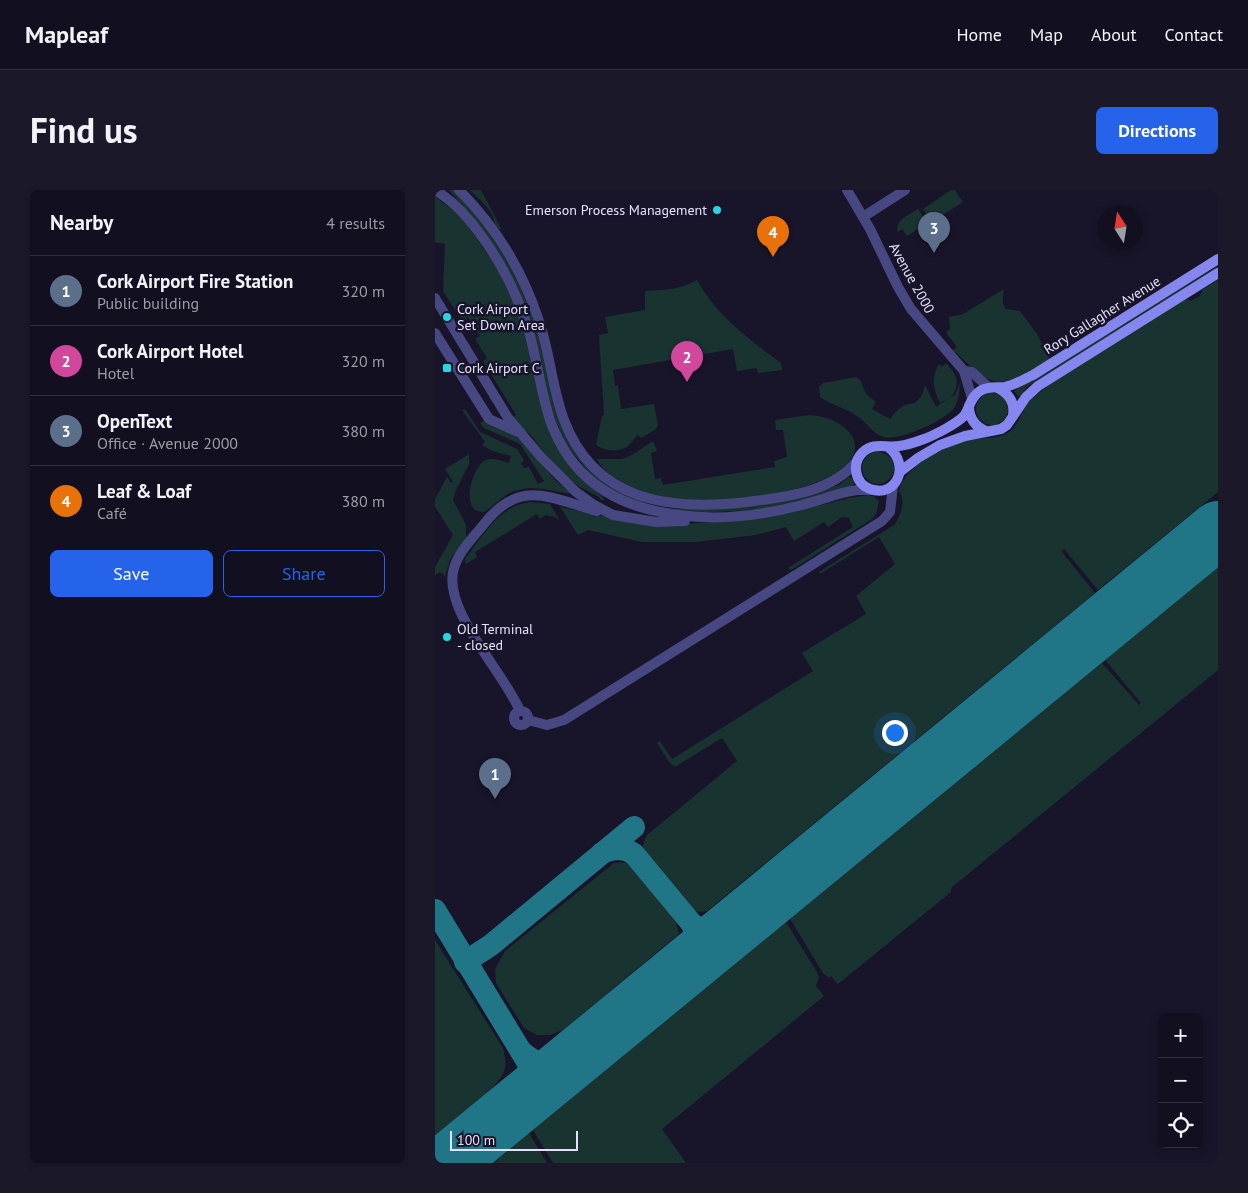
<!DOCTYPE html>
<meta charset="utf-8">
<style>
:root{--surface:#121020;--page:#1b1929;--text:#f1f3f6;--muted:#9c9da5;--line:#31303e;--accent:#2563eb}
body{margin:0;font-family:"PT Sans",sans-serif;background:var(--page);color:var(--text)}
.controls{position:absolute;right:15px;bottom:15px;display:grid;overflow:hidden;border-radius:8px;box-shadow:0 2px 8px #0003}
.controls button{width:45px;height:45px;display:grid;place-items:center;padding:0;border:0;border-bottom:1px solid var(--line);background:var(--surface);color:var(--text);font:25px sans-serif}
.compass{position:absolute;left:663px;top:15px;width:45px;height:45px;border-radius:50%;background:var(--surface);box-shadow:0 2px 8px #0003;rotate:348deg}
.scale{position:absolute;left:15px;bottom:12px;width:128px;box-sizing:border-box;padding-left:5px;border:2px solid #e4e2fb;border-top:0;font-size:14px;line-height:18px;white-space:nowrap;color:#e4e2fb;-webkit-text-stroke:4px #18152a;paint-order:stroke}
.you{position:absolute;left:459px;top:542px;width:18px;height:18px;margin:-12px;border:4px solid #fff;border-radius:50%;background:#1a73e8;box-shadow:0 0 0 8px #1a73e833}
.badge{display:grid;place-items:center;width:32px;height:32px;border-radius:50%;background:var(--accent);color:#fff;font-size:16px;font-weight:700}
.pin{position:absolute;translate:-50% -41px;filter:drop-shadow(0 1px 2px #0008)}
.pin::after{content:'';position:absolute;top:26px;width:18px;height:15px;background:inherit;clip-path:polygon(0 0,100% 0,50% 100%)}
.list{margin:0;padding:0;list-style:none}
h2{display:flex;justify-content:space-between;align-items:center;height:65px;margin:0;padding:0 20px;font-size:21px}
h2 small{font-size:16px;font-weight:400;color:var(--muted)}
.list li{display:grid;grid-template-columns:32px 1fr auto;gap:15px;align-items:center;box-sizing:border-box;height:70px;padding:0 20px;border-top:1px solid var(--line)}
.list b{display:block;font-size:19px;white-space:nowrap}
.list p{margin:0;font-size:16px;white-space:nowrap;color:var(--muted)}
.list em{font-size:16px;font-style:normal;color:var(--muted)}
.actions{display:flex;gap:10px;padding:15px 20px}
.actions a{flex:1;padding:11px 0;border:1px solid var(--accent);border-radius:8px;text-align:center;font-size:18px;color:var(--accent)}
.actions .main{background:var(--accent);color:#fff}
.icon{flex:none;width:28px;height:28px;fill:none;stroke:currentColor;stroke-width:2;stroke-linecap:round;stroke-linejoin:round}
.map{position:relative;flex:none;width:783px;height:973px;overflow:hidden;border-radius:8px}
header{display:flex;align-items:center;gap:30px;box-sizing:border-box;height:70px;padding:0 25px;background:var(--surface);border-bottom:1px solid var(--line)}
header strong{font-size:24px}
nav{display:flex;gap:28px;margin-inline-start:auto;font-size:18px}
.intro{display:flex;align-items:center;justify-content:space-between;box-sizing:border-box;height:120px;padding:0 30px}
h1{margin:0;font-size:35px}
.button{padding:12px 22px;border-radius:8px;background:var(--accent);color:#fff;font-size:18px;font-weight:700}
main{display:flex;gap:30px;padding:0 30px}
aside{flex:1;background:var(--surface);border-radius:8px;box-shadow:0 2px 8px #0003}
.map>svg:first-child{display:block}
.green{fill:#193331}
.lines{fill:none;stroke-linecap:round;stroke-linejoin:round}
.taxiway{stroke:#207686;stroke-width:22}
.runway{stroke:#207686;stroke-width:58}
.street{stroke:#474782;stroke-width:10}
.secondary{stroke:#8687ee;stroke-width:10}
.poi-dot{fill:#28d6e1;stroke:#18152a;stroke-width:2}
.labels{text-anchor:middle;dominant-baseline:central;stroke-width:5;stroke-linejoin:round;paint-order:stroke}
.poi-label{font-size:14px;fill:#e4e2fb;stroke:#18152a;text-anchor:start}
.street-label{font-size:14px;fill:#e4e2fb;stroke:#18152a}
</style>
<header>
<strong>Mapleaf</strong>
<nav><a>Home</a><a>Map</a><a>About</a><a>Contact</a></nav>
</header>
<div class="intro"><h1>Find us</h1><a class="button">Directions</a></div>
<main>
<aside>
<h2>Nearby<small>4 results</small></h2>
<ul class="list">
<li><span class="badge" style="background:#5c6f8a">1</span><div><b>Cork Airport Fire Station</b><p>Public building</p></div><em>320 m</em></li>
<li><span class="badge" style="background:#d1479c">2</span><div><b>Cork Airport Hotel</b><p>Hotel</p></div><em>320 m</em></li>
<li><span class="badge" style="background:#5c6f8a">3</span><div><b>OpenText</b><p>Office · Avenue 2000</p></div><em>380 m</em></li>
<li><span class="badge" style="background:#e8710a">4</span><div><b>Leaf &amp; Loaf</b><p>Café</p></div><em>380 m</em></li>
</ul>
<div class="actions"><a class="main">Save</a><a>Share</a></div>
</aside>
<div class="map">
<svg width="783" height="973" viewBox="0 0 783 973">
<rect width="100%" height="100%" fill="#18152a"/>
<!-- green -->
<g class="green">
<polygon points="14,0 19,0 47,32 75,75 86,97 102,140 125,234 178,298 215,315 238,319 266,319 387,301 404,295 414,287 417,288 420,293 417,296 389,305 329,319 247,324 194,311 170,296 155,284 130,253 117,221 97,137 44,35"/>
<path d="M35,0h11l21,40c-9,-3 -7,-9 -10,-16 -5,-8 -15,-17 -22,-24z"/>
<polygon points="516,0 520,0 528,12 497,32 488,19"/>
<polygon points="0,7 15,18 30,31 63,80 79,113 88,138 100,188 145,288 169,308 169,310 166,310 164,307 145,297 128,283 114,269 96,245 84,236 78,227 81,225 48,171 52,168 40,149 45,146 33,127 28,133 8,101 10,54 0,52"/>
<path d="M483,19l9,14 -20,13 -5,-7 -4,3c-4,-12 11,-17 20,-23z"/>
<polygon points="783,76 783,79 593,196 584,207 579,201"/>
<path d="M262,90c3,4 5,9 8,13 20,29 49,50 76,70l1,7 -24,3 -1,-5 -20,3 -4,-22 -120,21 2,16 3,-1 3,24 33,-5 4,22 -3,4 -14,8 -3,-3c-4,3 -6,7 -9,10 -8,8 -25,6 -33,0l6,-29 2,-1 -5,-80 9,-2 -3,-16 40,-7v-19c18,-1 36,-1 52,-11z"/>
<path d="M783,90v212l-120,98 -34,-41 -3,2 34,42 -388,318 -6,1 -10,-2 -47,-58 -1,-7 4,-10 90,-74 -15,-23 -47,29 -5,-4 -13,-20 3,-2 12,18 141,-88 -11,-18 64,-39 -10,-18 39,-32 -16,-27 -59,37 -1,-2 75,-47c7,-9 12,-24 5,-34 5,-25 49,-48 73,-52 12,-2 26,1 37,-7 10,-7 13,-23 22,-32 5,-5 12,-10 18,-15l137,-86 5,2 9,-5 3,-7z"/>
<path d="M569,99c-1,7 -3,14 2,20l14,2 17,23 13,25c-14,9 -39,27 -57,22 -13,-4 -30,-22 -40,-31l4,-3 -11,-14 4,-4 -1,-12 14,-3z"/>
<path d="M511,173c11,11 15,22 5,34l4,-2 5,-12c-1,8 -1,18 -6,25 -10,13 -54,33 -70,29 -11,-2 -17,-15 -27,-21 -12,-9 -25,-10 -37,-19l-1,-10 4,-4 33,-6 4,3 6,14 10,8 -4,7 18,10c7,-10 13,-15 25,-16l7,-8 3,-10 11,22 11,-8 -7,4c-7,-13 -9,-27 -1,-39l3,3z"/>
<circle cx="557" cy="219" r="16"/>
<path d="M30,219l15,23 37,17 7,11 -3,4 3,4 5,-1 9,17 6,-3 -24,-37 -36,-16 -4,-5 3,-2 36,17 37,43 16,13c-22,-3 -45,-12 -66,1 -7,5 -14,12 -22,17 -26,1 -11,-48 2,-52 8,-3 16,1 23,3l2,-7 -19,-5 -10,-6 3,-3 -23,-32z"/>
<path d="M374,225c37,2 67,32 27,58 -35,23 -127,32 -168,26 -22,-4 -61,-18 -71,-40h25l10,-4 21,-14 4,10 -6,2 4,26 6,-1 2,7 112,-18 -1,-6 13,-4 -4,-27h-7l-1,-10z"/>
<circle cx="443" cy="278" r="16"/>
<polygon points="34,264 34,274 20,302 18,310 31,335 31,348 15,370 10,386 5,382 0,385 0,377 18,345 0,317 0,309 12,287 16,293 18,292 10,279"/>
<polygon points="433,305 438,306 444,311 441,324 437,329 356,380 353,378 418,337 414,328 407,327 393,337 389,332 359,351 351,337 321,345 261,352 207,352 153,340 143,345 125,317 193,331 233,335 307,330 374,318 414,308"/>
<path d="M96,312l19,2 10,17 -5,-4 -9,-2 -6,4 -3,-5 -62,38 2,5 -11,7 -1,-5c19,-24 34,-54 66,-57z"/>
<polygon points="783,377 783,480 516,698 516,702 403,794 396,786 394,788 388,783 355,729 667,473 704,515 706,513 670,470"/>
<polygon points="196,672 240,728 244,744 128,840 115,845 102,845 89,838 61,793 60,779 70,761 179,673"/>
<polygon points="351,732 382,782 384,787 381,796 389,806 227,939 251,973 118,973 98,940"/>
<path d="M0,750l68,108c2,8 4,16 1,23 -6,19 -52,50 -69,64z"/>
<polygon points="94,943 112,973 59,973"/>
</g>
<g class="lines">
<!-- taxiway -->
<g class="taxiway">
<path d="M167,663c11,-5 21,-6 32,1l58,70c16,10 27,10 44,2"/>
<path d="M0,720l93,153c4,23 -3,31 -18,48"/>
<polyline points="30,772 56,755 199,637"/>
<path d="M252,776c10,-15 12,-26 5,-42"/>
<path d="M86,861c18,17 33,16 54,7"/>
</g>
<!-- runway -->
<polyline class="runway" points="12,973 783,340"/>
<!-- street -->
<g class="street">
<path d="M0,0c20,12 35,29 48,48 20,28 36,61 46,94 8,29 12,60 21,88 21,60 68,88 129,95 40,6 84,0 123,-10 18,-4 37,-13 55,-15 6,0 13,0 19,0"/>
<path d="M24,0c36,36 64,82 80,131 11,32 13,67 25,99 31,82 106,91 183,82 38,-5 84,-9 110,-41"/>
<polyline points="412,0 435,39 463,97 476,119 529,181"/>
<polyline points="428,27 470,0"/>
<polyline points="0,108 73,228 106,267 141,302 159,315 178,325 221,332 250,331"/>
<polyline points="0,143 54,229 83,242"/>
<polyline points="529,181 537,182 553,197"/>
<polyline points="529,181 537,208"/>
<circle cx="86" cy="528" r="7"/>
<path d="M85,521c-16,-39 -79,-102 -66,-143 5,-17 19,-30 30,-44 36,-46 66,-26 113,-13"/>
<polyline points="93,530 112,535 129,530 447,331 455,322 458,295"/>
</g>
<!-- secondary -->
<g class="secondary">
<path d="M563,198c11,6 17,14 15,27"/>
<path d="M534,216c0,12 5,20 17,25"/>
<path d="M453,257c23,17 9,52 -18,42 -15,-5 -19,-26 -7,-37 10,-10 23,-4 36,-6 8,-1 17,-4 25,-7 11,-4 32,-15 40,-23 6,-8 6,-19 16,-25 8,-5 16,-3 25,-4 10,-2 19,-8 28,-12l185,-116"/>
<polyline points="466,281 483,268 505,255 530,246 566,239 572,235 591,207 603,196 783,83"/>
</g>
</g>
<!-- markers -->
<g class="poi-dot">
<circle cx="282" cy="20" r="5"/>
<circle cx="12" cy="127" r="5"/>
<rect x="7" y="173" width="10" height="10" rx="2.5"/>
<circle cx="12" cy="447" r="5"/>
</g>
<g class="labels">
<!-- poi labels -->
<g class="poi-label">
<text x="272" y="20" text-anchor="end">Emerson Process Management</text>
<text x="22" y="119">Cork Airport<tspan x="22" dy="16">Set Down Area</tspan></text>
<text x="22" y="178">Cork Airport C</text>
<text x="22" y="439">Old Terminal<tspan x="22" dy="16">- closed</tspan></text>
</g>
<!-- street labels -->
<g class="street-label">
<text transform="translate(477 88) rotate(61)">Avenue 2000</text>
<text transform="translate(667 125) rotate(-32)">Rory Gallagher Avenue</text>
</g>
</g>
</svg>
<div class="controls">
<button>+</button>
<button>−</button>
<button><svg class="icon" aria-label="locate" viewBox="0 0 24 24"><circle cx="12" cy="12" r="6"/><path d="M12 2v4M12 18v4M2 12h4M18 12h4"/></svg></button>
</div>
<svg class="compass" viewBox="-18 -18 36 36"><path d="M0-13l5 13h-10z" fill="#e53935"/><path d="M0 13l5-13h-10z" fill="#9c9da5"/></svg>
<div class="scale">100 m</div>
<div class="you"></div>
<div class="pin badge" style="left:60px;top:609px;background:#5c6f8a">1</div>
<div class="pin badge" style="left:252px;top:192px;background:#d1479c">2</div>
<div class="pin badge" style="left:499px;top:63px;background:#5c6f8a">3</div>
<div class="pin badge" style="left:338px;top:67px;background:#e8710a">4</div>
</div>
</main>
